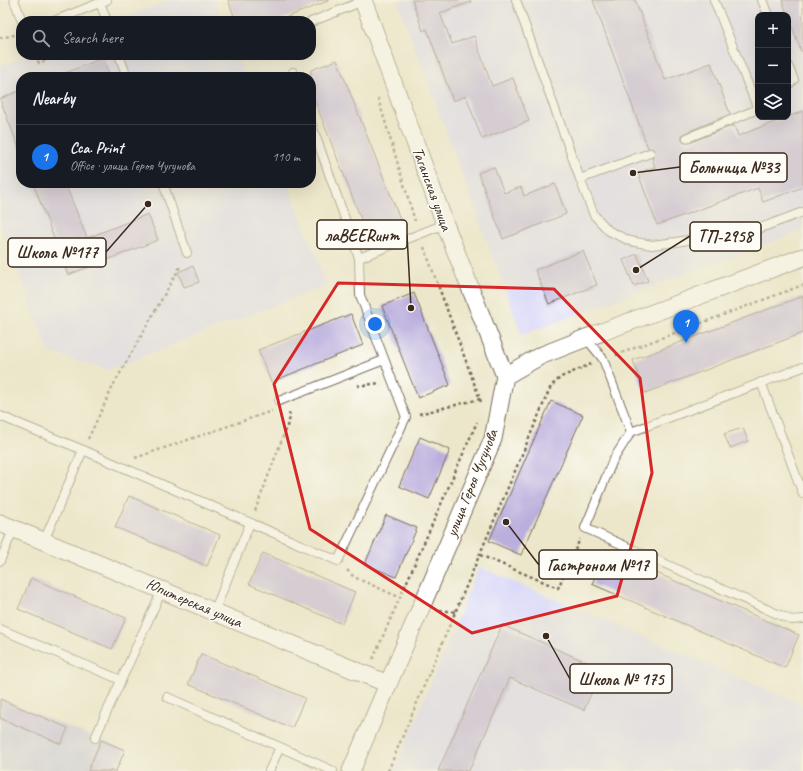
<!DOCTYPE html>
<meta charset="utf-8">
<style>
:root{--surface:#171b24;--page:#20242c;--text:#f1f3f6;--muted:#9ea1a6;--line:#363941;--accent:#1a73e8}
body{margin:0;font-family:Caveat,sans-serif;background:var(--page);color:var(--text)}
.controls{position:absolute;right:12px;top:12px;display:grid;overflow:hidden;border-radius:8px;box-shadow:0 4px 16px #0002}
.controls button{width:36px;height:36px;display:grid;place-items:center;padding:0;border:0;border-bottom:1px solid var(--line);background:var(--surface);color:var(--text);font:20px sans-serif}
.you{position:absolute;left:375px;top:324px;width:14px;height:14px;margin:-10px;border:3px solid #fff;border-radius:50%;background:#1a73e8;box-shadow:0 0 0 6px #1a73e833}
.badge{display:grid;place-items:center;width:26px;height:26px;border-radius:50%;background:var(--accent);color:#fff;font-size:13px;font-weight:700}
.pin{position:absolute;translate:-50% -33px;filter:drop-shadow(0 1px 2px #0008)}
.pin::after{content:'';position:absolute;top:21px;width:14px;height:12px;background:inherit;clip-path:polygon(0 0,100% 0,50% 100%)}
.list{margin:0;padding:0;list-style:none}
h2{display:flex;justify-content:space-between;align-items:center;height:52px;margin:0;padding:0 16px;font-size:17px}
h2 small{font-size:13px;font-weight:400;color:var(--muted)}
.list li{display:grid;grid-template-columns:26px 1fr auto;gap:12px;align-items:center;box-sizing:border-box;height:64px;padding:0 16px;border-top:1px solid var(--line)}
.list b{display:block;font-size:15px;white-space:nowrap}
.list p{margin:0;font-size:13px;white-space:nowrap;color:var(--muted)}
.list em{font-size:13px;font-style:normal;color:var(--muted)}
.icon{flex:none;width:22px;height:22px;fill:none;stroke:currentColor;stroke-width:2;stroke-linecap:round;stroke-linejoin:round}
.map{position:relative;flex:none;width:803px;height:771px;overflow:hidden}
.search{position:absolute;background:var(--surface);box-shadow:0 4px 16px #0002;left:16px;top:16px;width:300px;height:44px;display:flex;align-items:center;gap:10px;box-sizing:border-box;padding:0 14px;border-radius:16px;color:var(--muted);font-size:15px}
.panel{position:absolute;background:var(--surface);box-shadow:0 4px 16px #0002;left:16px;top:72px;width:300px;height:116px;border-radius:16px}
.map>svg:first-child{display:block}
.built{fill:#d8d7f8;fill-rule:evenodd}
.industrial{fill:#bfc2dd}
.building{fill:#baaedd}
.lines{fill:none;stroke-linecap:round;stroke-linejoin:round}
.lane-casing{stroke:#796c5b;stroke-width:10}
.street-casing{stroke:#796c5b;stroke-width:19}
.path{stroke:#796c5b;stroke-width:2.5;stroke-dasharray:3 3;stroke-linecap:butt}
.lane{stroke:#fff;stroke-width:8}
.street{stroke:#fff;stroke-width:17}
.marked{fill:none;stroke:#d62828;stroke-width:3;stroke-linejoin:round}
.labels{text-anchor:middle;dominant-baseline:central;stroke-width:3;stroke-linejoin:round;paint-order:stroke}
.street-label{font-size:16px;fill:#3b2a1e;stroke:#fdfcf7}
.leader{fill:none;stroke:#3b2a1e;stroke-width:1.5}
.callout-dot{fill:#3b2a1e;stroke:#fdfcf7;stroke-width:1.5}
.callout{fill:#fdfcf7;stroke:#3b2a1e;stroke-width:1.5}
.callout-label{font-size:17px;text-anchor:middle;font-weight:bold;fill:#3b2a1e}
</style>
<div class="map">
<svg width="803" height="771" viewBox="0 0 803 771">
<rect width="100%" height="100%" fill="#fdfcf7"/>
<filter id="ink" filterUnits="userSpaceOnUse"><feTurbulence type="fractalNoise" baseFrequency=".025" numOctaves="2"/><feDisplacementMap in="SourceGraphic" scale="8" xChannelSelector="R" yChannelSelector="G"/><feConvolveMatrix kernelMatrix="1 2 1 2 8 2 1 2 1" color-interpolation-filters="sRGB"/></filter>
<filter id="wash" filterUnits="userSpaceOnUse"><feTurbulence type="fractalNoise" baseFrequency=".012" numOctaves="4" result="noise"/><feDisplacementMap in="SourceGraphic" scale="16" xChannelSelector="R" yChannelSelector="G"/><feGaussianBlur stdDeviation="0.9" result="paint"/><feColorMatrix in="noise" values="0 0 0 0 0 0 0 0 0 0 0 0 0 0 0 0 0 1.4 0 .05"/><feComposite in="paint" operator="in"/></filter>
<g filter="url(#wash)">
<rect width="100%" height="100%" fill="#ece7cb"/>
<!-- built -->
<g class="built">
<polygon points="170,0 214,0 223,21 116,21"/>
<path d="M397,0h406v230l-281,105zM758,15h30v102h-30z"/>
<polygon points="28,55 236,55 245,77 21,77 21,183 287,183 327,285 108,370 49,352 0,224 0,66"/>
<polygon points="479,567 803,705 803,771 394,771"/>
</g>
<!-- industrial -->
<polygon class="industrial" points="0,699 125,750 116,771 0,771"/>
<g id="blocks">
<!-- building -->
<g class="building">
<polygon points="228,0 328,0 328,1 277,21 236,21"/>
<polygon points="412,0 470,0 471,2 440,13 452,44 474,36 492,86 513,78 529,121 482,139 466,96 453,101 427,29 423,31"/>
<polygon points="593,0 635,0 665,80 711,63 730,114 685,133 682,135 682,140 684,143 689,143 734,125 738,136 803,111 803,187 763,202 758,188 657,225 638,173 655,167 652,158 654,156 655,151 653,149 648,148"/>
<polygon points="782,0 803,0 803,51 801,51"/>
<polygon points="103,58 110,77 58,77 58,76"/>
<polygon points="337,60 402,224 368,237 311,91 311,70"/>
<polygon points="21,90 21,151 20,151 0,99"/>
<polygon points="494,167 504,193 521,187 524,196 555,184 566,214 503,239 478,173"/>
<polygon points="33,183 65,183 87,238 148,214 158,240 68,275"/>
<polygon points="583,251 597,285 549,304 535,270"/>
<polygon points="637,254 648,281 634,286 623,260"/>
<polygon points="193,266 199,282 184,287 178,272"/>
<polygon points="414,293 450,385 418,398 382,306"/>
<polygon points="803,296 803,333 645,393 633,360"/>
<polygon points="351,314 363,345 271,382 258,350"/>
<polygon points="551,401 583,415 521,555 489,541"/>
<polygon points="743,428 748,441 730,448 724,434"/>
<polygon points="420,437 450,450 429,499 399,486"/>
<polygon points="129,496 220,535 207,566 115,527"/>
<polygon points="386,515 417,528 396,577 365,564"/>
<polygon points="606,551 799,635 785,668 592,584"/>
<polygon points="263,553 355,592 342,624 249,584"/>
<polygon points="31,578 126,618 112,649 18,609"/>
<polygon points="502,625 602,669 584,710 510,678 469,771 438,771"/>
<polygon points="201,654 305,698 292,728 188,684"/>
<polygon points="0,699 68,728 61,744 0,718"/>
<polygon points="101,740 125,750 116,771 88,771"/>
</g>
</g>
</g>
<g filter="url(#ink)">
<use href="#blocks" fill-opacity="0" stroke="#796c5b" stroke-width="1"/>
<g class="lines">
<defs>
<g id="lane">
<polyline points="14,0 22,21"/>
<polyline points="516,0 580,179 594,215 609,231 630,241 652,245 676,242 712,236 742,235 803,212"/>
<polyline points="762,0 768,15"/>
<polyline points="100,3 107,21"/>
<polyline points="54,21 107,0"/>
<polyline points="311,22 363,1"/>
<polyline points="119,55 127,77"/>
<polyline points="788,66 794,80 788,85"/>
<polyline points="293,72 294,77"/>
<polyline points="687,138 758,109 714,0"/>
<polyline points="580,179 650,153"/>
<polyline points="163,183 187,253"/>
<polyline points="359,258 445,224"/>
<polyline points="586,338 603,359 631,432 803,367"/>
<polyline points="761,382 803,494"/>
<polyline points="279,401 384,360"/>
<polyline points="0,416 83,450 338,561 406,417 360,295 359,258 311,123"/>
<polyline points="631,432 613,460 585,528 791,620 803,619"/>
<polyline points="44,541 83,450"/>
<polyline points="0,561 14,528"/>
<polyline points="214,612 250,523"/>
<polyline points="0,629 121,680"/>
<polyline points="167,697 280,747"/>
<polyline points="95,738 162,590"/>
<polyline points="269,771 280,747 333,771"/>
</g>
<g id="street">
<polyline points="363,0 445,224 505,376"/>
<polyline points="0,523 388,684"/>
<polyline points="351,771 493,439 505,376 540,356 586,338 803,257"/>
</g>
</defs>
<!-- lane casing -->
<use href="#lane" class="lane-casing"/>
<!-- street casing -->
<use href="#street" class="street-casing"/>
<!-- path -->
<g class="path">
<polyline points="0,38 19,34"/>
<polyline points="36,55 39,63 61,55"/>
<polyline points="378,98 415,221"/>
<polyline points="424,247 481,402"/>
<polyline points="616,355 803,285"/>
<polyline points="357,386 380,383"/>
<polyline points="419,414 480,399"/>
<polyline points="88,439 114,384 181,265"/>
<polyline points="135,458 272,411"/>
<polyline points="255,511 290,418 289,411"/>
<polyline points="480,555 558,588 580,539"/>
<polyline points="347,570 354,577 401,598"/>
<polyline points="440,610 455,612"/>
<polyline points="373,659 477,422"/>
<polyline points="388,771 551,386 561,377 591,364"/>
</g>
<!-- lane -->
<use href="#lane" class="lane"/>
<!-- street -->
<use href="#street" class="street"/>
</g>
</g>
<!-- marked area -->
<path d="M0 0H803V771H0ZM338,283l216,6 86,89 12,95 -35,123 -145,37 -162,-104 -36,-145z" fill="#ece7cb" fill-opacity=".55" fill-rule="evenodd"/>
<path class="marked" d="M338,283l216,6 86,89 12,95 -35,123 -145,37 -162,-104 -36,-145z"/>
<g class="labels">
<!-- street labels -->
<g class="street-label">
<text transform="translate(432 189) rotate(70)">Таганская улица</text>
<text transform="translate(472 483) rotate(-68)">улица Героя Чугунова</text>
<text transform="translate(194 603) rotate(23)">Юпитерская улица</text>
</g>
</g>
<!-- callouts -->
<path class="leader" d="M633 173L680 167M411 308L407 235M636 270L690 236M148 204L106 252M506 522L539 565M546 636L570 679"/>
<g class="callout-dot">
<circle cx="633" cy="173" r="4"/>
<circle cx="411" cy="308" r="4"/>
<circle cx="636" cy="270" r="4"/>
<circle cx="148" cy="204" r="4"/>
<circle cx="506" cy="522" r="4"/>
<circle cx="546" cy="636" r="4"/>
</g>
<g class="callout">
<rect x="680" y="153" width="107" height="29" rx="4"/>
<rect x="317" y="220" width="90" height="29" rx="4"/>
<rect x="690" y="222" width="71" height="29" rx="4"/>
<rect x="8" y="238" width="98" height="29" rx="4"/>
<rect x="539" y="550" width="118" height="29" rx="4"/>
<rect x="570" y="664" width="102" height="29" rx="4"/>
</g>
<g class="callout-label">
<text x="734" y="173">Больница №33</text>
<text x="362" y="241">лаBEERинт</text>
<text x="725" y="242">ТП-2958</text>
<text x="57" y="258">Школа №177</text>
<text x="598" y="571">Гастроном №17</text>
<text x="621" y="685">Школа № 175</text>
</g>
</svg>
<div class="controls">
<button>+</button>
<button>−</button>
<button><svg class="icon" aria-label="layers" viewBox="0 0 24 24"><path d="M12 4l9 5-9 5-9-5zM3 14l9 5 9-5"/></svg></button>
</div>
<div class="you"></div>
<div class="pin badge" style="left:686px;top:343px">1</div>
<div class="search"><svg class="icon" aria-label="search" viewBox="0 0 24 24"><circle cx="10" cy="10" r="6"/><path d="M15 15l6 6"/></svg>Search here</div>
<section class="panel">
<h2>Nearby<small></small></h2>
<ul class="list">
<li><span class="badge">1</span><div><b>Cca. Print</b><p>Office · улица Героя Чугунова</p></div><em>110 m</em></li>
</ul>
</section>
</div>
